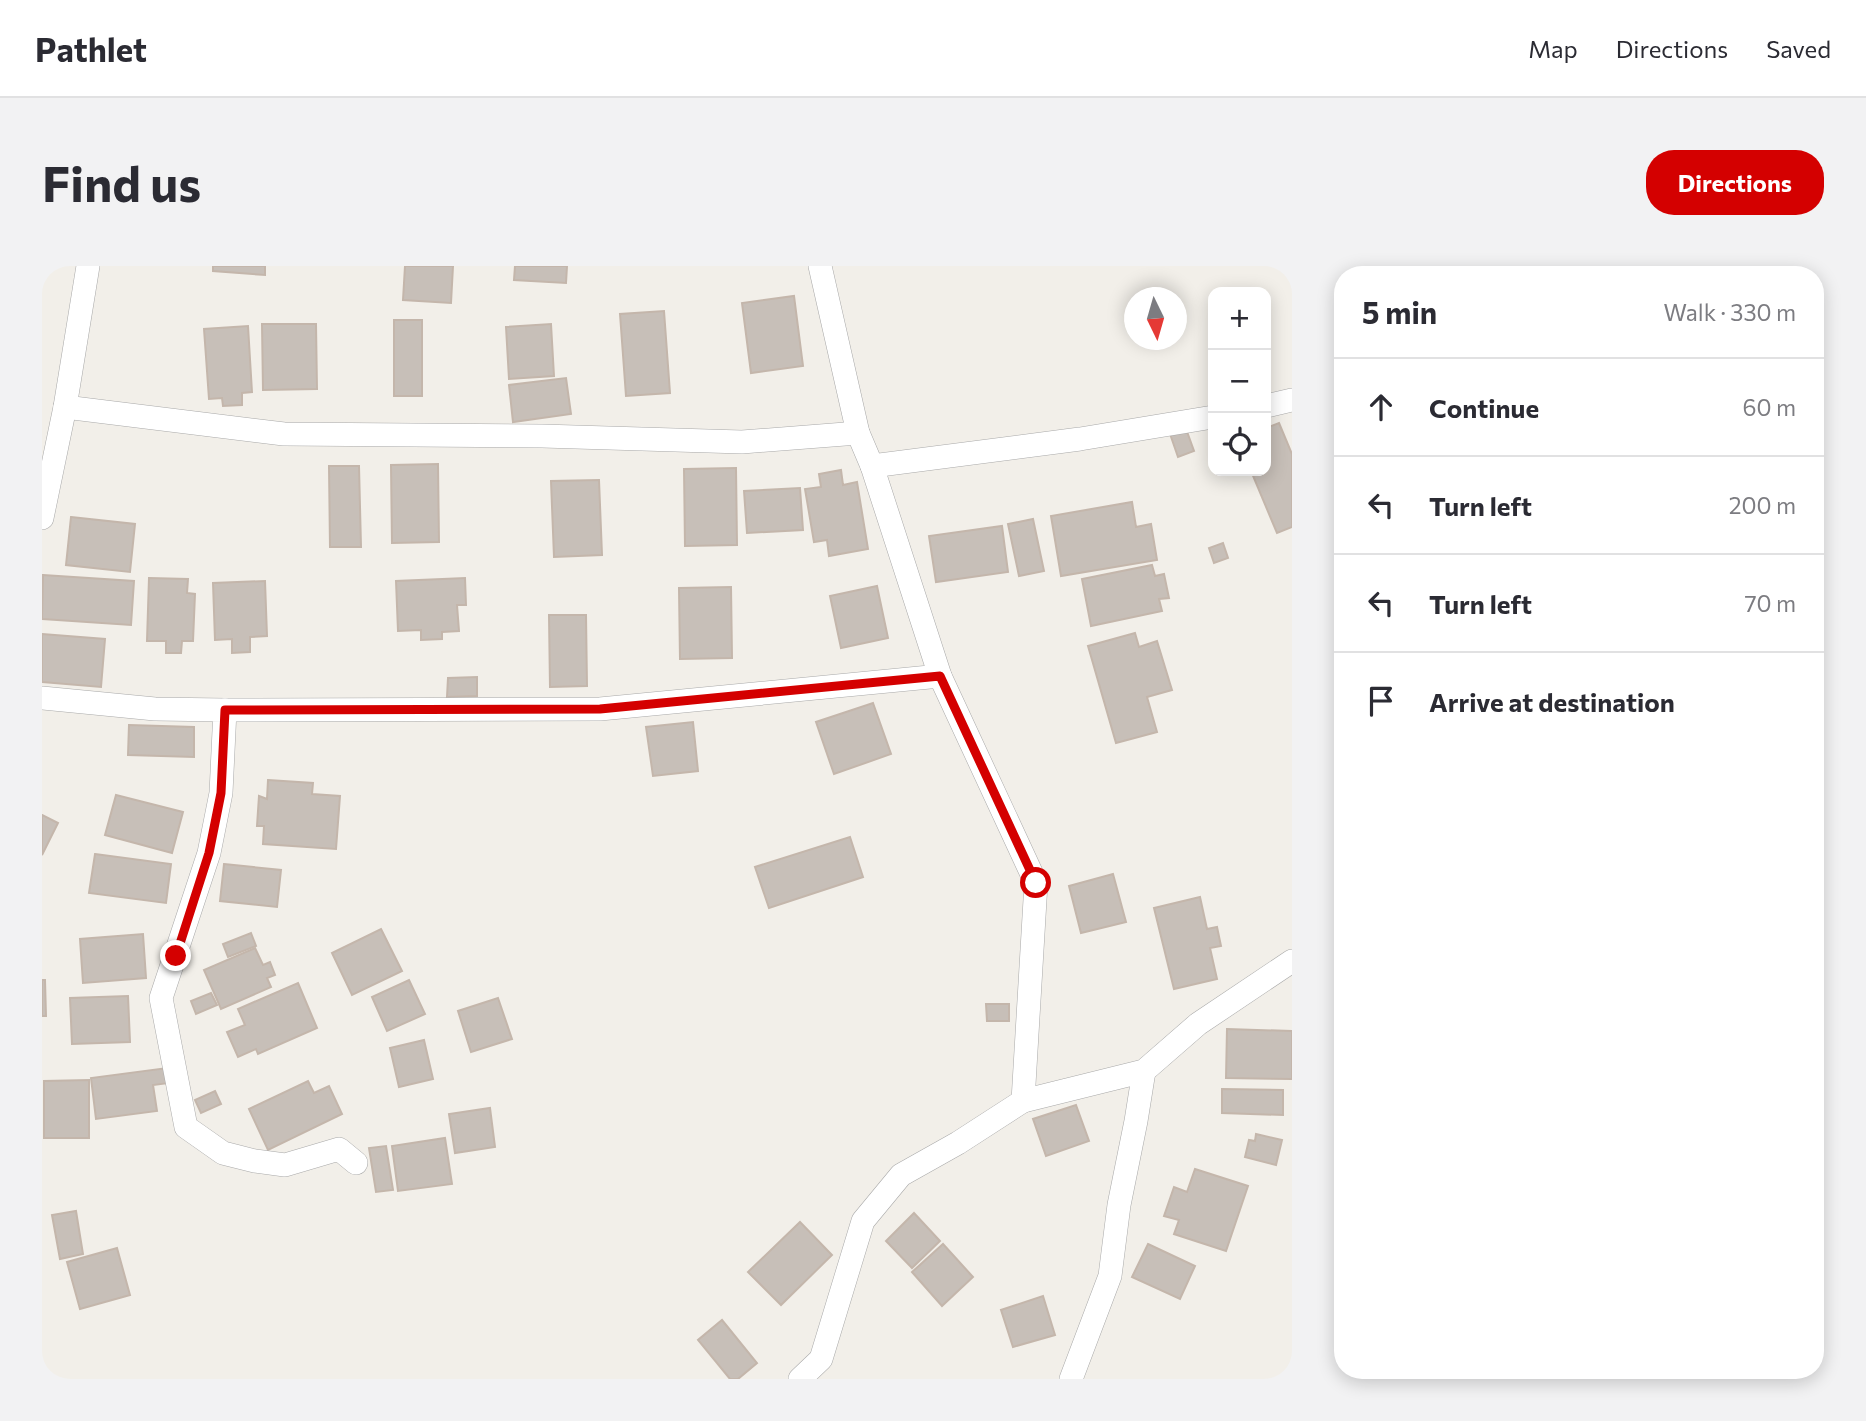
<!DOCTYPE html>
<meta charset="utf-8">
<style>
:root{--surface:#fff;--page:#f2f2f3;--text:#2b2b33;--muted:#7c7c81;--line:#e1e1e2;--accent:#d40000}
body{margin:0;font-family:Commissioner,sans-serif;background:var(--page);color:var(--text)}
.controls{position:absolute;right:21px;top:21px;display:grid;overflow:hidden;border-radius:14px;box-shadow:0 4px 18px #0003}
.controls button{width:63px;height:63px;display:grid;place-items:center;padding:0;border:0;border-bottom:2px solid var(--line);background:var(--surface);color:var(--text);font:35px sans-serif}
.compass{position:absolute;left:1082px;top:21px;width:63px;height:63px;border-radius:50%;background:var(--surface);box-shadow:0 4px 18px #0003;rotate:175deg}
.stop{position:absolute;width:21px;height:21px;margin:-16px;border:5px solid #d40000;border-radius:50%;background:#fff}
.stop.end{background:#d40000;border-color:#fff;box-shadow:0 2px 7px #0008}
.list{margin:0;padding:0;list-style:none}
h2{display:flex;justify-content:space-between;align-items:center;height:91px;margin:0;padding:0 28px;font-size:30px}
h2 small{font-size:23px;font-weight:400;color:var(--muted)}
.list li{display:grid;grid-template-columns:46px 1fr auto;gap:21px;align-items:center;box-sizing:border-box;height:98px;padding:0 28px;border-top:2px solid var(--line)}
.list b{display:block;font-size:26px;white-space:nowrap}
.list em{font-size:23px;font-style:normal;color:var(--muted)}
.icon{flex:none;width:38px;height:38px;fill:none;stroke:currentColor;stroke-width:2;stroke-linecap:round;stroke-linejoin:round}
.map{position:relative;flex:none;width:1250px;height:1113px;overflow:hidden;border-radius:28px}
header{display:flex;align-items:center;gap:42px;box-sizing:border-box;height:98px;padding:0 35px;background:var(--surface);border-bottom:2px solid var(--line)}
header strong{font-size:33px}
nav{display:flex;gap:38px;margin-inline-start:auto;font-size:24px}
.intro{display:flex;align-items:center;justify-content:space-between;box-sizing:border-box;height:168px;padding:0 42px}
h1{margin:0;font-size:49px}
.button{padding:18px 32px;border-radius:28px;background:var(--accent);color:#fff;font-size:24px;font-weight:700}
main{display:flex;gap:42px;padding:0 42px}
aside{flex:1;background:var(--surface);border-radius:28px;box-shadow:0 4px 18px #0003}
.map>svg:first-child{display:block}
.building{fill:#c7bfb8;stroke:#c4b6ab;stroke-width:2}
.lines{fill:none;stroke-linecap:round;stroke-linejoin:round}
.street-casing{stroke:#a9a9a9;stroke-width:24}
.street{stroke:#fff;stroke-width:23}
.route{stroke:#d40000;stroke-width:9}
</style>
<header>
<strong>Pathlet</strong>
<nav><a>Map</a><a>Directions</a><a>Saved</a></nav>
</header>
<div class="intro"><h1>Find us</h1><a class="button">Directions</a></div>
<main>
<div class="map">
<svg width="1250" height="1113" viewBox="0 0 1250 1113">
<rect width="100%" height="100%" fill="#f2efe9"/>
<!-- building -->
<g class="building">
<polygon points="171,0 223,0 223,9 171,5"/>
<polygon points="363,0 411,0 409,37 361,34"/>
<polygon points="473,0 525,0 524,17 472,14"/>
<polygon points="752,30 761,100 709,107 700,37"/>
<polygon points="622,45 628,127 584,130 578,48"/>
<rect x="352" y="54" width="28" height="76"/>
<polygon points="220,58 274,58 275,123 221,124"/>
<polygon points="509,58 512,110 467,113 464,61"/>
<polygon points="206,60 210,126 200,127 200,139 181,140 180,132 167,133 162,63"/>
<polygon points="524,112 529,148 471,156 467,119"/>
<polygon points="1237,157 1250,188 1250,261 1235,267 1209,205 1224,205 1224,162"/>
<polygon points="1143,160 1152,185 1136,191 1127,165"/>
<polygon points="396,198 397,276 350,277 349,199"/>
<polygon points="287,200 317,200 319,281 288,281"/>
<polygon points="694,202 695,279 643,280 642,203"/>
<polygon points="799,204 801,219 815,216 826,283 787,290 785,274 772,276 763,223 779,221 777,208"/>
<polygon points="557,214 560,289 512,291 509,215"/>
<polygon points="758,222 761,264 705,267 702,225"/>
<polygon points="1090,236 1094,261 1109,258 1115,294 1019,310 1009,250"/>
<polygon points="29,251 93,258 88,306 24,299"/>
<polygon points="991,253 1002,305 977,310 966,258"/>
<polygon points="960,260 966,306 894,316 887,270"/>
<polygon points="1181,277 1186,292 1172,297 1167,282"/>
<polygon points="1110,299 1113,310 1122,308 1127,332 1117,333 1120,345 1049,360 1040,313"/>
<polygon points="1,309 92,315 89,359 0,353"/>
<polygon points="107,312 146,313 145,327 153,328 151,375 140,375 139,387 124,387 124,375 105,375"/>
<polygon points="423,312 424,339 415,339 417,365 400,366 400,373 379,374 379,364 356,365 354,315"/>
<polygon points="223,315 225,370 208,371 208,386 190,387 190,373 173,374 171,317"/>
<polygon points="835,320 846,372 799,382 788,330"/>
<polygon points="689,321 690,392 638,393 637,322"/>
<polygon points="507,349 544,349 545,420 508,421"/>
<polygon points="1093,367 1097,381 1115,375 1130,424 1105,431 1115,466 1074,477 1046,380"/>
<polygon points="0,368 63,373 59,421 0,416"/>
<polygon points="435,411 435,430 405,431 406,412"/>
<polygon points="831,437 849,488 792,508 774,456"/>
<polygon points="651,456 656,505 611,510 604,461"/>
<polygon points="87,459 152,461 152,491 86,489"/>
<polygon points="226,514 271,517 270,528 298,530 294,583 221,578 222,560 215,560 217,530 225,533"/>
<polygon points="74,529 141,546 130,587 63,569"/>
<polygon points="0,549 16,557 0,589"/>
<polygon points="808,571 821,611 727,642 713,601"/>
<polygon points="53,588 129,598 124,637 47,627"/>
<polygon points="182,598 239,604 235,641 178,635"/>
<polygon points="1071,608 1084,656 1039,667 1027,620"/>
<polygon points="1158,631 1165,663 1175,661 1179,680 1168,682 1175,713 1132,723 1112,642"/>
<polygon points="339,663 360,705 310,729 290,687"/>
<polygon points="209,667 214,680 186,691 181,678"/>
<polygon points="101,668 104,712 41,717 38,673"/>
<polygon points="213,682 221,699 228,696 233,709 225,712 229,721 179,743 162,704"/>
<polygon points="0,714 3,714 4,750 0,750"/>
<polygon points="367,714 383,748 345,765 330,731"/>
<polygon points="256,717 275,762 216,788 214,783 196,791 185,766 203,759 196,743"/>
<polygon points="169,727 175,739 154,748 149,735"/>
<polygon points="86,730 88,776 30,778 28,732"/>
<polygon points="456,732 470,773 429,786 416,745"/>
<polygon points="944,738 967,738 967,755 945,755"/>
<polygon points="1185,763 1250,765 1250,813 1184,812"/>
<polygon points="382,774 391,813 357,821 348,782"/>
<polygon points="125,802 127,817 111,819 115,845 54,853 49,812"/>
<polygon points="47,814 47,872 2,872 2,815"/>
<polygon points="266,815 272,827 287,820 300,848 226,884 207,843"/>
<polygon points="1180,823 1241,824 1241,849 1180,847"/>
<polygon points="173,825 179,838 159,847 153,834"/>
<polygon points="1034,839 1047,875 1004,890 991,853"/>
<polygon points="448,842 453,881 413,887 407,848"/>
<polygon points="1214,868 1240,874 1234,899 1203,891 1207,874 1213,875"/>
<polygon points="403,872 410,918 356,925 350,880"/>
<polygon points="344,880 351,924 334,926 327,882"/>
<polygon points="1153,903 1206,920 1184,985 1132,968 1137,954 1122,950 1132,921 1145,926"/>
<polygon points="34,945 41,988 18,993 10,949"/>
<polygon points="872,947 898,975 870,1002 844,975"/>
<polygon points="758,956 790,989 739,1039 706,1006"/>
<polygon points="901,978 931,1011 900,1040 870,1006"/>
<polygon points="1106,978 1153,1000 1138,1033 1090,1011"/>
<polygon points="75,982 88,1029 38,1043 25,996"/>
<polygon points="1001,1030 1013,1069 971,1081 959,1044"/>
<polygon points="680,1054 715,1097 696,1113 688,1113 656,1074"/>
</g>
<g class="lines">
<defs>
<g id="street">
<polyline points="778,0 816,167 830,200 898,410 994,617 981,835 1102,805 1156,758 1250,695"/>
<polyline points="1224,140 1250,134"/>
<polyline points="23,141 242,168 500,170 700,176 816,167"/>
<polyline points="830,200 1038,173 1171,151"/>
<polyline points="0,252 23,141 46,0"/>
<polyline points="0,432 113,443 183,444 179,527 167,587 119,732 144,861 181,887 213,895 243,899 297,883 314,897"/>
<polyline points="183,444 558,443 898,410"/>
<polyline points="758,1113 779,1093 821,955 859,909 916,877 981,835"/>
<polyline points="1029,1113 1068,1010 1077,939 1094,855 1102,805"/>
</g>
</defs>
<!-- street casing -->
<use href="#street" class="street-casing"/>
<!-- street -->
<use href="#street" class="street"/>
</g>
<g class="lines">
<!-- route -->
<polyline class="route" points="134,690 167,587 179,527 183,444 558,443 898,410 994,617"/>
</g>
</svg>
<div class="controls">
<button>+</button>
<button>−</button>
<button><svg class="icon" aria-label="locate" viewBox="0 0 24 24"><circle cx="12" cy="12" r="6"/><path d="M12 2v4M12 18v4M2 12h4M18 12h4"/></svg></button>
</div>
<svg class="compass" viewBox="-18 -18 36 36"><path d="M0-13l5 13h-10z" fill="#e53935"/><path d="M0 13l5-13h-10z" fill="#7c7c81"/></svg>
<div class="stop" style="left:994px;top:617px"></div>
<div class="stop end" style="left:134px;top:690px"></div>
</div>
<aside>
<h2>5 min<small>Walk · 330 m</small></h2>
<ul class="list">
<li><svg class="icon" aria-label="ahead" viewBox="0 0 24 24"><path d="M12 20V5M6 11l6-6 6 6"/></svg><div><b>Continue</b></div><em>60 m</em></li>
<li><svg class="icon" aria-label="left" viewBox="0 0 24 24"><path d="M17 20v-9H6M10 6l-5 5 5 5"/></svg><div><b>Turn left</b></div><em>200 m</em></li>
<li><svg class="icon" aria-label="left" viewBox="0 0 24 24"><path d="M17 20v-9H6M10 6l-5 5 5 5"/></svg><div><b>Turn left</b></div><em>70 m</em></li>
<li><svg class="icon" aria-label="arrive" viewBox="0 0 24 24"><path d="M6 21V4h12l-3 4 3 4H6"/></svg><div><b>Arrive at destination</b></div></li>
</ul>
</aside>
</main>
